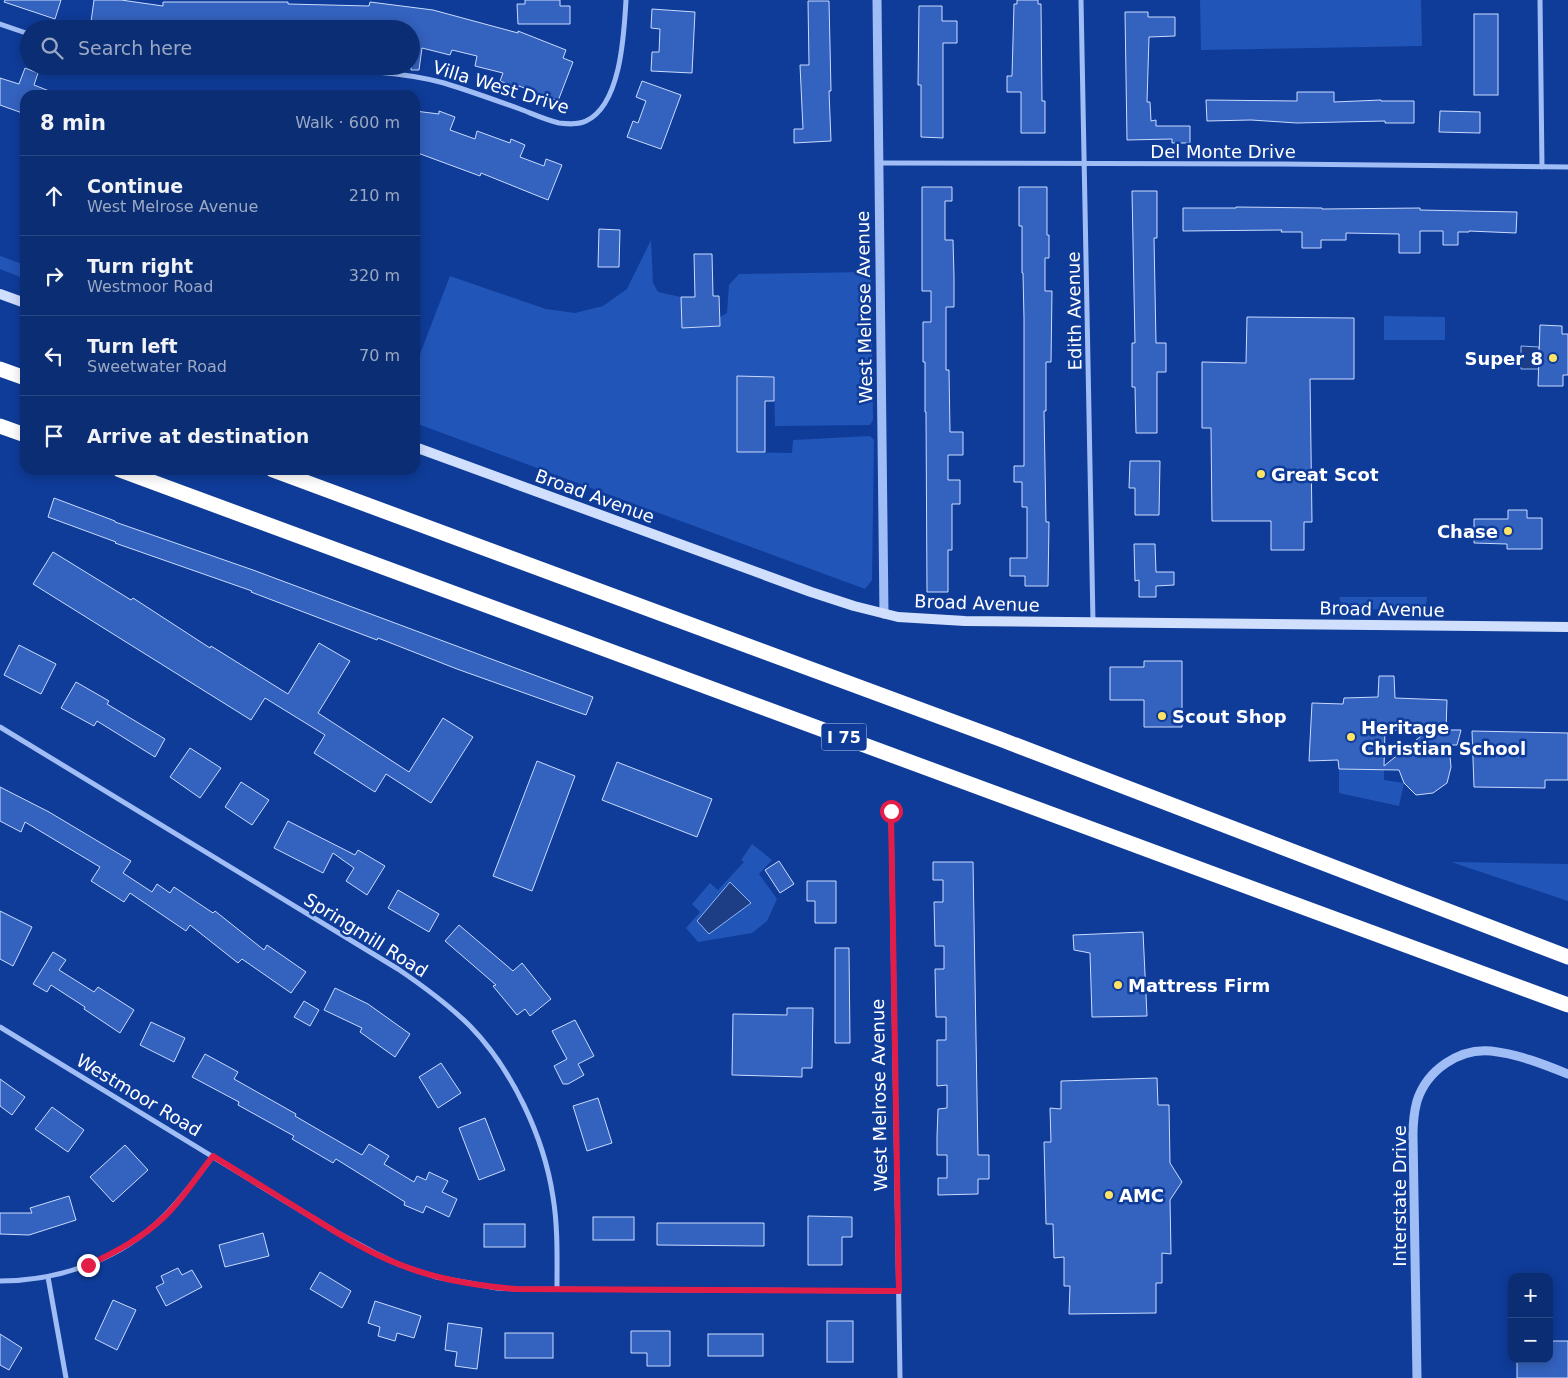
<!DOCTYPE html>
<meta charset="utf-8">
<style>
:root{--surface:#0b2d73;--page:#19397b;--text:#f1f3f6;--muted:#9aa8c4;--line:#2b4985}
body{margin:0;font-family:"DejaVu Sans",sans-serif;background:var(--page);color:var(--text)}
.controls{position:absolute;right:15px;bottom:15px;display:grid;overflow:hidden;border-radius:10px;box-shadow:0 2px 12px #0003}
.controls button{width:45px;height:45px;display:grid;place-items:center;padding:0;border:0;border-bottom:1px solid var(--line);background:var(--surface);color:var(--text);font:25px sans-serif}
.stop{position:absolute;width:15px;height:15px;margin:-11px;border:4px solid #e11d48;border-radius:50%;background:#fff}
.stop.end{background:#e11d48;border-color:#fff;box-shadow:0 1px 5px #0008}
.list{margin:0;padding:0;list-style:none}
h2{display:flex;justify-content:space-between;align-items:center;height:65px;margin:0;padding:0 20px;font-size:21px}
h2 small{font-size:16px;font-weight:400;color:var(--muted)}
.list li{display:grid;grid-template-columns:32px 1fr auto;gap:15px;align-items:center;box-sizing:border-box;height:80px;padding:0 20px;border-top:1px solid var(--line)}
.list b{display:block;font-size:19px;white-space:nowrap}
.list p{margin:0;font-size:16px;white-space:nowrap;color:var(--muted)}
.list em{font-size:16px;font-style:normal;color:var(--muted)}
.icon{flex:none;width:28px;height:28px;fill:none;stroke:currentColor;stroke-width:2;stroke-linecap:round;stroke-linejoin:round}
.map{position:relative;flex:none;width:1568px;height:1378px;overflow:hidden}
.search{position:absolute;background:var(--surface);box-shadow:0 2px 12px #0003;left:20px;top:20px;width:400px;height:55px;display:flex;align-items:center;gap:12px;box-sizing:border-box;padding:0 18px;border-radius:28px;color:var(--muted);font-size:19px}
.panel{position:absolute;background:var(--surface);box-shadow:0 2px 12px #0003;left:20px;top:90px;width:400px;height:385px;border-radius:15px}
.map>svg:first-child{display:block}
.green{fill:#2255b8}
.water{fill:#1d3e84;stroke:#92b6f8}
.building{fill:#3462bf;stroke:#c9dbfe;fill-rule:evenodd}
.lines{fill:none;stroke-linecap:round;stroke-linejoin:round}
.minor{stroke:#a1bdf5;stroke-width:5}
.tertiary{stroke:#a1bdf5;stroke-width:9}
.secondary{stroke:#d1dffe;stroke-width:10}
.motorway{stroke:#fff;stroke-width:15}
.route{stroke:#e11d48;stroke-width:6}
.poi-dot{fill:#ffe364;stroke:#0f3c99;stroke-width:2}
.labels{text-anchor:middle;dominant-baseline:central;stroke-width:5;stroke-linejoin:round;paint-order:stroke}
.shield{fill:#0f3c99;stroke:#b7c4e0;stroke-width:1}
.shield-label{font-size:16px;font-weight:bold;fill:#fff}
.street-label{font-size:18px;fill:#fff;stroke:#0f3c99}
.poi-label{font-size:18px;font-weight:bold;fill:#fff;stroke:#0f3c99;text-anchor:start}
</style>
<div class="map">
<svg width="1568" height="1378" viewBox="0 0 1568 1378">
<rect width="100%" height="100%" fill="#0f3c99"/>
<!-- green -->
<g class="green">
<polygon points="1200,0 1421,0 1422,46 1201,50"/>
<polygon points="651,240 653,283 658,292 681,297 683,328 720,326 720,317 727,313 729,285 739,274 867,272 871,276 873,420 870,425 775,426 774,377 737,377 737,452 792,453 793,440 870,436 874,440 872,580 865,589 415,423 415,367 450,276 546,309 575,313 603,306 627,289"/>
<polygon points="0,256 25,265 25,279 0,269"/>
<polygon points="1384,316 1445,317 1445,340 1384,340"/>
<polygon points="1339,597 1427,597 1426,605 1421,610 1346,609 1341,603"/>
<polygon points="1339,769 1384,770 1384,780 1404,783 1399,806 1339,793"/>
<polygon points="752,844 772,860 759,874 777,899 767,921 752,933 698,942 686,928 700,912 692,904 710,883 718,890 744,862 741,860"/>
<polygon points="1451,862 1568,864 1568,901"/>
</g>
<!-- water -->
<g class="water">
<polygon points="1521,346 1539,347 1539,369 1521,369"/>
<polygon points="730,882 751,903 709,934 697,921"/>
</g>
<!-- building -->
<g class="building">
<polygon points="5,0 61,0 55,19 4,2"/>
<polygon points="94,0 121,0 163,6 163,2 288,2 288,4 369,6 370,2 433,10 518,33 518,31 566,50 563,58 573,62 558,101 519,86 519,88 500,81 503,73 475,66 477,56 452,50 450,55 422,48 419,70 411,70 411,29 90,29"/>
<polygon points="525,0 560,0 560,6 570,6 570,24 518,24 517,4 525,4"/>
<polygon points="1017,0 1038,0 1038,4 1041,4 1042,101 1045,101 1045,133 1021,133 1021,92 1007,92 1007,76 1012,76 1014,4 1017,4"/>
<polygon points="808,1 829,1 831,91 829,91 831,141 794,143 794,129 803,129 800,65 809,65"/>
<polygon points="919,6 942,6 942,21 957,21 957,43 943,43 943,138 921,137 921,85 918,85"/>
<polygon points="652,9 695,12 692,73 651,71 652,52 659,52 660,29 651,28"/>
<polygon points="1125,12 1148,12 1148,17 1175,17 1175,36 1149,37 1147,102 1150,102 1151,121 1156,120 1156,126 1190,126 1190,143 1172,143 1172,139 1127,140"/>
<rect x="1474" y="14" width="24" height="81"/>
<polygon points="25,68 38,73 34,85 57,94 57,95 25,95 25,114 0,105 0,78 19,84"/>
<polygon points="642,81 681,95 661,149 627,137 633,121 638,123 646,101 636,97"/>
<polygon points="1297,92 1334,92 1334,102 1381,100 1381,101 1414,101 1414,123 1385,123 1385,121 1297,123 1251,120 1207,121 1206,100 1297,101"/>
<polygon points="415,111 439,114 439,111 455,117 450,130 475,139 477,131 510,143 511,139 525,145 520,157 544,166 546,159 562,165 548,200 481,173 480,176 415,152"/>
<polygon points="1440,111 1480,112 1480,133 1439,132"/>
<polygon points="922,187 952,187 952,201 945,201 945,240 953,240 954,276 954,307 946,307 946,370 949,370 950,432 963,432 963,455 948,455 948,480 960,480 960,504 952,504 952,550 948,550 948,592 927,592 926,412 925,412 925,362 923,362 923,322 931,322 931,291 922,291"/>
<polygon points="1019,187 1047,187 1047,235 1049,235 1049,258 1045,258 1045,291 1052,291 1051,362 1046,362 1046,411 1044,411 1046,522 1049,522 1048,586 1025,586 1025,576 1010,576 1010,558 1027,558 1027,507 1022,507 1022,482 1014,482 1014,466 1024,466 1024,319 1023,273 1022,273 1022,226 1019,226"/>
<polygon points="1132,191 1157,191 1157,238 1154,238 1156,343 1166,343 1166,372 1157,372 1157,433 1136,433 1135,387 1132,387 1132,343 1135,343"/>
<polygon points="1236,207 1322,208 1322,209 1420,208 1420,210 1517,212 1516,233 1469,231 1469,232 1458,232 1458,245 1443,245 1443,231 1420,231 1420,253 1399,253 1399,234 1346,233 1346,240 1321,240 1321,248 1302,248 1302,232 1281,232 1282,230 1183,231 1183,208 1236,208"/>
<polygon points="599,229 620,230 619,267 598,267"/>
<polygon points="694,254 712,254 713,296 719,296 720,326 682,328 681,297 695,297"/>
<polygon points="1247,317 1354,318 1354,379 1310,379 1312,522 1304,522 1304,550 1271,550 1271,521 1212,521 1211,428 1202,428 1202,362 1246,363"/>
<polygon points="1540,325 1562,326 1562,334 1568,334 1568,375 1563,375 1563,386 1538,386"/>
<polygon points="737,376 774,377 774,401 765,401 765,452 737,452"/>
<polygon points="1130,461 1160,461 1159,515 1135,515 1135,488 1129,488"/>
<polygon points="54,498 115,521 115,522 253,570 593,697 586,715 457,669 378,638 377,640 251,592 252,591 115,543 116,542 48,517"/>
<polygon points="1508,510 1527,510 1527,518 1542,518 1542,549 1507,549 1507,544 1474,543 1474,519 1508,519"/>
<polygon points="1134,544 1155,544 1156,572 1174,572 1174,585 1156,586 1156,597 1139,597 1139,580 1135,581"/>
<polygon points="53,552 131,600 133,598 210,648 211,646 288,694 319,643 350,661 318,713 409,772 443,718 473,737 431,803 386,774 375,792 314,753 325,735 265,698 251,720 33,584"/>
<polygon points="19,645 56,664 41,694 4,675"/>
<polygon points="1144,661 1182,661 1182,727 1144,727 1144,700 1110,700 1110,667 1144,667"/>
<path d="M1379,676h15l1,22 52,2 -1,30h15l-4,15h-8l2,22 -4,16 -14,10 -17,2 -12,-12 -5,-13 -60,-1 -1,-9 -29,1 3,-58 31,1 1,-6 34,-1zM1385,730l41,2 -42,34z"/>
<polygon points="76,682 109,701 107,704 165,739 155,757 97,721 94,726 61,708"/>
<polygon points="1472,731 1568,733 1568,780 1545,780 1545,788 1474,787"/>
<polygon points="190,748 221,768 200,798 170,777"/>
<polygon points="537,761 575,776 532,891 493,876"/>
<polygon points="617,762 712,799 697,837 602,800"/>
<polygon points="241,782 269,800 252,825 225,807"/>
<polygon points="0,787 49,812 131,861 123,873 152,892 157,884 170,893 174,887 213,913 215,911 264,950 267,945 306,972 291,993 242,959 238,963 190,925 186,931 130,893 124,902 91,881 100,867 25,822 21,832 0,821"/>
<polygon points="288,821 355,855 358,850 385,866 367,895 346,881 354,868 333,853 323,873 274,848"/>
<polygon points="779,861 794,884 780,893 765,870"/>
<polygon points="933,862 973,862 978,1155 989,1155 989,1179 978,1179 978,1194 938,1195 938,1178 947,1178 947,1155 937,1155 937,1137 938,1109 947,1108 947,1085 937,1086 937,1040 946,1040 946,1017 936,1017 935,969 944,969 944,946 935,946 934,902 943,902 943,880 933,880"/>
<polygon points="807,881 836,881 836,923 815,923 815,901 807,901"/>
<polygon points="398,890 439,914 429,932 388,908"/>
<polygon points="0,911 32,927 13,966 0,959"/>
<polygon points="459,925 513,971 522,963 551,999 530,1016 525,1009 517,1015 493,986 496,985 445,941"/>
<polygon points="1143,932 1147,1016 1092,1017 1090,953 1074,950 1073,935"/>
<polygon points="835,948 849,948 850,1043 835,1043"/>
<polygon points="53,952 66,960 59,970 94,992 98,987 134,1010 120,1033 84,1009 85,1007 51,985 47,992 33,984"/>
<polygon points="335,988 368,1004 410,1034 395,1057 360,1032 362,1028 324,1010"/>
<polygon points="304,1001 319,1010 310,1026 294,1017"/>
<polygon points="787,1008 813,1008 812,1068 802,1068 802,1077 732,1075 733,1014 787,1015"/>
<polygon points="575,1020 594,1056 578,1064 584,1075 568,1084 563,1084 554,1066 567,1059 552,1031"/>
<polygon points="151,1022 185,1038 174,1062 140,1045"/>
<polygon points="205,1054 238,1072 234,1079 296,1114 295,1116 362,1155 369,1144 389,1156 384,1164 414,1182 417,1176 426,1180 429,1172 448,1181 442,1192 457,1199 449,1217 426,1206 423,1213 404,1205 405,1202 336,1159 333,1163 292,1139 294,1136 238,1105 239,1102 192,1077"/>
<polygon points="441,1063 461,1093 438,1108 419,1077"/>
<polygon points="1157,1078 1158,1105 1169,1105 1170,1163 1182,1182 1170,1200 1171,1254 1162,1253 1162,1283 1156,1283 1156,1313 1069,1314 1070,1286 1064,1286 1064,1257 1054,1258 1053,1224 1046,1224 1044,1142 1051,1142 1050,1108 1061,1109 1061,1081"/>
<polygon points="0,1079 25,1097 12,1115 0,1106"/>
<polygon points="598,1098 612,1143 587,1151 573,1106"/>
<polygon points="52,1107 84,1130 68,1152 35,1129"/>
<polygon points="485,1118 505,1170 479,1180 459,1128"/>
<polygon points="125,1145 148,1170 113,1202 90,1177"/>
<polygon points="69,1196 76,1220 29,1235 0,1234 0,1213 32,1213 30,1208"/>
<polygon points="808,1216 852,1217 852,1237 842,1237 842,1265 808,1265"/>
<rect x="593" y="1217" width="41" height="23"/>
<polygon points="657,1223 764,1223 764,1246 657,1245"/>
<rect x="484" y="1224" width="41" height="23"/>
<polygon points="263,1233 269,1256 225,1267 219,1245"/>
<polygon points="178,1268 182,1275 192,1270 202,1287 166,1306 156,1287 164,1283 161,1276"/>
<polygon points="320,1272 351,1291 342,1308 310,1289"/>
<polygon points="113,1300 136,1310 117,1350 95,1339"/>
<polygon points="375,1301 421,1316 414,1338 397,1333 395,1341 378,1336 380,1327 368,1323"/>
<rect x="827" y="1321" width="26" height="41"/>
<polygon points="448,1323 482,1328 477,1369 455,1366 457,1352 445,1350"/>
<polygon points="631,1331 670,1331 670,1366 647,1366 647,1353 631,1353"/>
<rect x="505" y="1333" width="48" height="25"/>
<polygon points="0,1334 22,1348 9,1370 0,1365"/>
<rect x="708" y="1334" width="55" height="22"/>
<polygon points="1549,1341 1568,1341 1568,1378 1517,1378 1517,1359 1549,1359"/>
</g>
<g class="lines">
<!-- minor -->
<g class="minor">
<polyline points="1081,0 1093,622"/>
<polyline points="1540,0 1542,167"/>
<polyline points="0,24 29,34"/>
<path d="M125,66l26,3 226,3c23,2 45,5 67,11 26,8 51,17 76,26 13,5 26,11 39,14 9,1 19,2 27,-2 35,-16 38,-87 40,-121"/>
<polyline points="879,163 1281,164 1568,167"/>
<path d="M0,727l398,242c25,17 50,35 72,57 42,43 74,111 83,171 5,30 4,61 4,91"/>
<polyline points="891,811 900,1378"/>
<polyline points="0,1027 336,1232 375,1253 400,1265 436,1277 497,1288 517,1289 899,1291"/>
<polyline points="48,1277 66,1378"/>
<path d="M0,1281c60,0 122,-22 165,-66 18,-18 33,-39 48,-59"/>
</g>
<!-- tertiary -->
<g class="tertiary">
<polyline points="877,0 884,614"/>
<path d="M1417,1378l-4,-243c0,-11 1,-23 4,-34 10,-31 42,-53 74,-50 27,3 52,13 77,23"/>
</g>
<!-- secondary -->
<g class="secondary">
<polyline points="0,294 25,303"/>
<polyline points="415,447 811,592 854,606 898,617 965,621 1568,627"/>
</g>
<!-- motorway -->
<g class="motorway">
<polyline points="0,369 25,378"/>
<polyline points="0,426 25,435"/>
<polyline points="120,470 1568,1005"/>
<polyline points="273,470 1000,739 1568,957"/>
</g>
</g>
<g class="lines">
<!-- route -->
<path class="route" d="M88,1265c28,-13 54,-27 76,-48 19,-18 33,-41 49,-61 32,20 65,40 97,60 29,18 59,37 91,49 37,15 77,21 116,24l382,2 -8,-480"/>
</g>
<!-- markers -->
<g class="poi-dot">
<circle cx="1553" cy="358" r="5"/>
<circle cx="1261" cy="474" r="5"/>
<circle cx="1508" cy="531" r="5"/>
<circle cx="1162" cy="716" r="5"/>
<circle cx="1351" cy="737" r="5"/>
<circle cx="1118" cy="985" r="5"/>
<circle cx="1109" cy="1195" r="5"/>
</g>
<g class="labels">
<!-- shield labels -->
<rect class="shield" x="821.5" y="723.5" width="45" height="27" rx="4"/>
<g class="shield-label">
<text x="844" y="737">I 75</text>
</g>
<!-- street labels -->
<g class="street-label">
<text transform="translate(501 87) rotate(17)">Villa West Drive</text>
<text x="1223" y="151">Del Monte Drive</text>
<text transform="translate(864 307) rotate(-91)">West Melrose Avenue</text>
<text transform="translate(1074 311) rotate(-91)">Edith Avenue</text>
<text transform="translate(595 496) rotate(20)">Broad Avenue</text>
<text transform="translate(977 603) rotate(2)">Broad Avenue</text>
<text transform="translate(1382 609) rotate(1)">Broad Avenue</text>
<text transform="translate(366 935) rotate(32)">Springmill Road</text>
<text transform="translate(139 1095) rotate(31)">Westmoor Road</text>
<text transform="translate(879 1095) rotate(-91)">West Melrose Avenue</text>
<text transform="translate(1399 1196) rotate(-90)">Interstate Drive</text>
</g>
<!-- poi labels -->
<g class="poi-label">
<text x="1543" y="358" text-anchor="end">Super 8</text>
<text x="1271" y="474">Great Scot</text>
<text x="1498" y="531" text-anchor="end">Chase</text>
<text x="1172" y="716">Scout Shop</text>
<text x="1361" y="727">Heritage<tspan x="1361" dy="21">Christian School</tspan></text>
<text x="1128" y="985">Mattress Firm</text>
<text x="1119" y="1195">AMC</text>
</g>
</g>
</svg>
<div class="controls">
<button>+</button>
<button>−</button>
</div>
<div class="stop" style="left:891px;top:811px"></div>
<div class="stop end" style="left:88px;top:1265px"></div>
<div class="search"><svg class="icon" aria-label="search" viewBox="0 0 24 24"><circle cx="10" cy="10" r="6"/><path d="M15 15l6 6"/></svg>Search here</div>
<section class="panel">
<h2>8 min<small>Walk · 600 m</small></h2>
<ul class="list">
<li><svg class="icon" aria-label="ahead" viewBox="0 0 24 24"><path d="M12 20V5M6 11l6-6 6 6"/></svg><div><b>Continue</b><p>West Melrose Avenue</p></div><em>210 m</em></li>
<li><svg class="icon" aria-label="right" viewBox="0 0 24 24"><path d="M7 20v-9h11M14 6l5 5-5 5"/></svg><div><b>Turn right</b><p>Westmoor Road</p></div><em>320 m</em></li>
<li><svg class="icon" aria-label="left" viewBox="0 0 24 24"><path d="M17 20v-9H6M10 6l-5 5 5 5"/></svg><div><b>Turn left</b><p>Sweetwater Road</p></div><em>70 m</em></li>
<li><svg class="icon" aria-label="arrive" viewBox="0 0 24 24"><path d="M6 21V4h12l-3 4 3 4H6"/></svg><div><b>Arrive at destination</b></div></li>
</ul>
</section>
</div>
